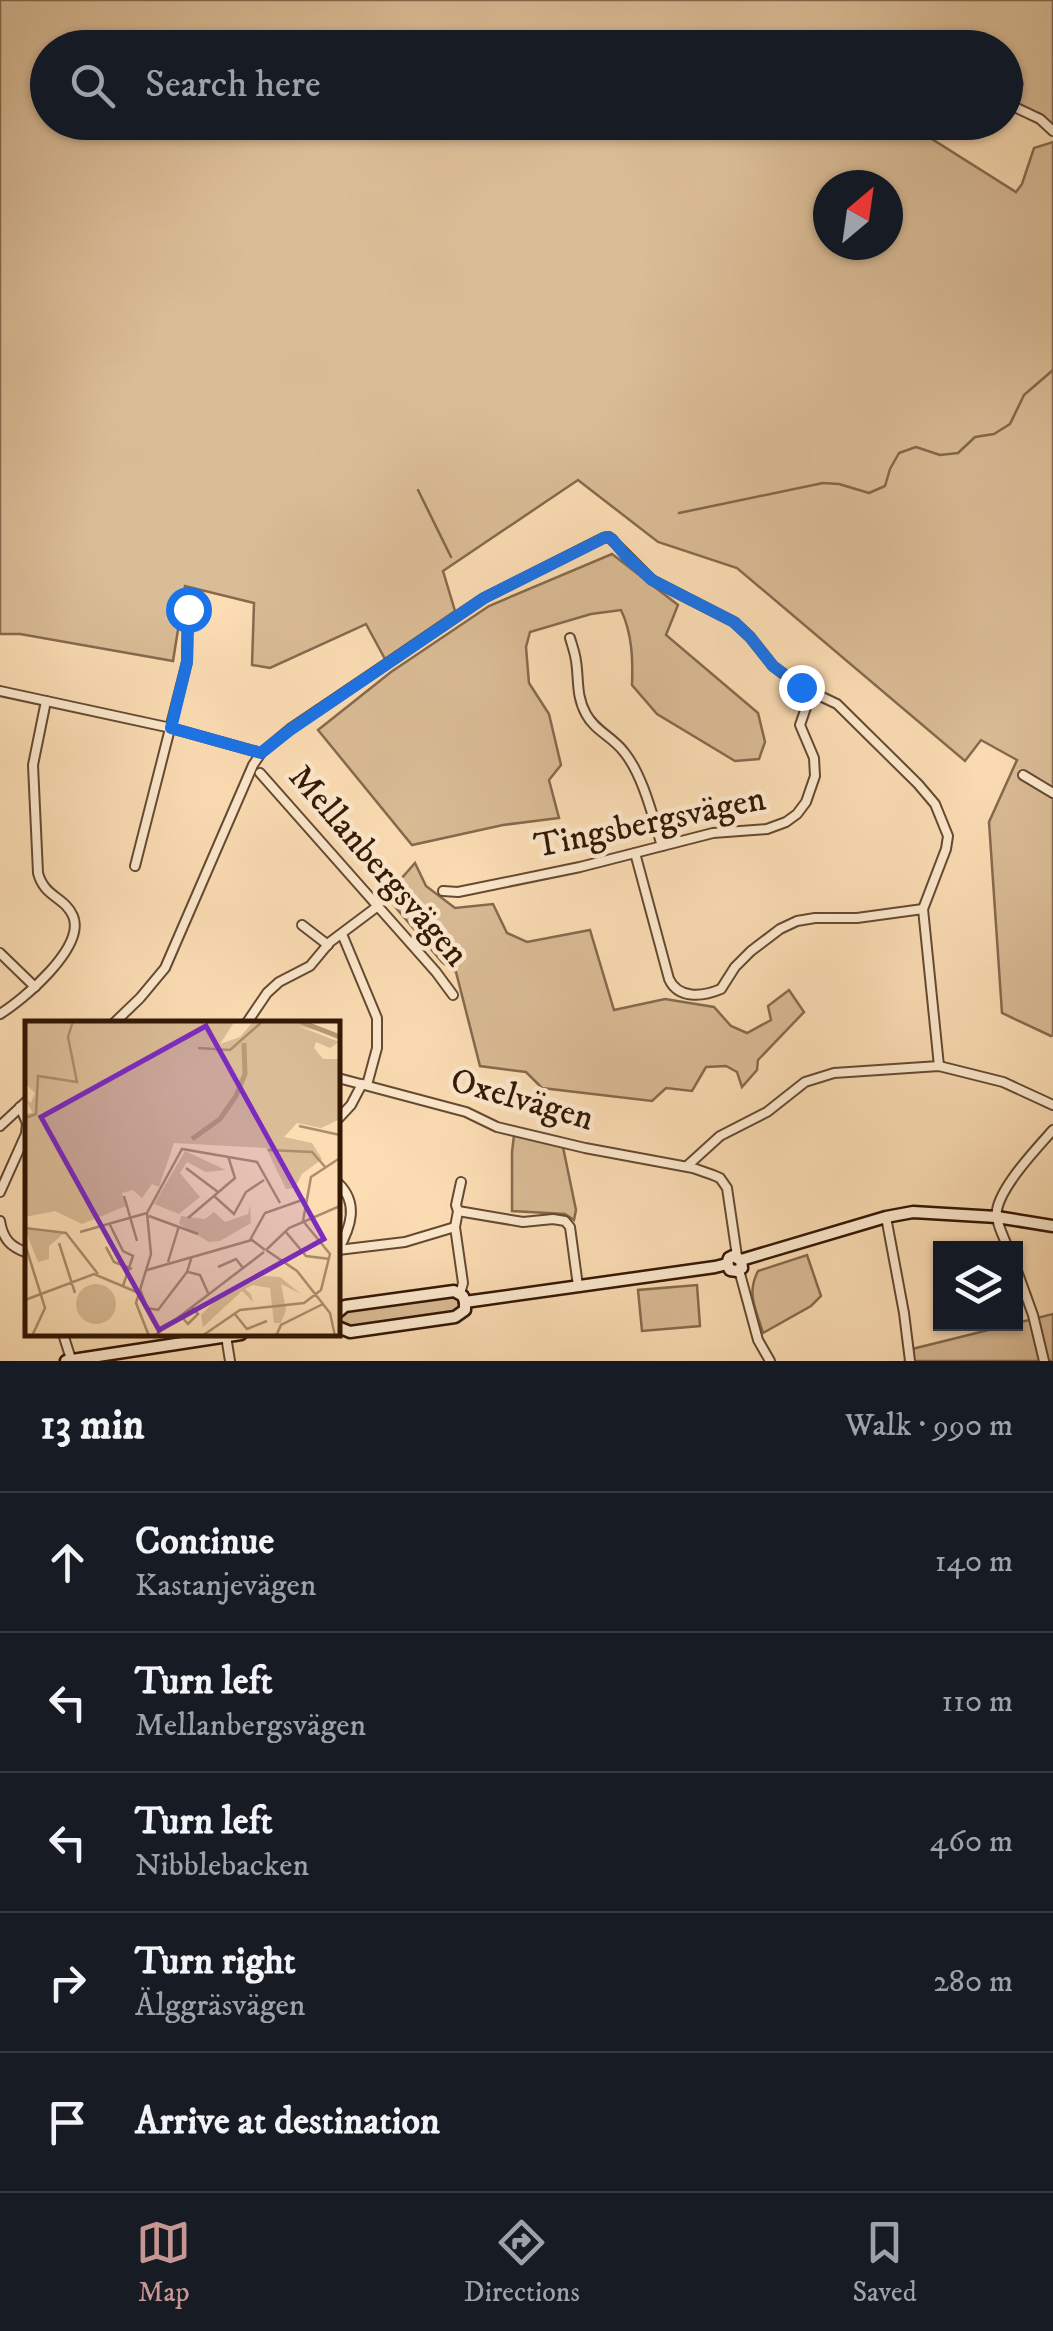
<!DOCTYPE html>
<meta charset="utf-8">
<style>
:root{--surface:#171b24;--page:#242831;--text:#f1f3f6;--muted:#9ea1a6;--line:#363941;--accent:#c59692}
body{margin:0;font-family:"IM FELL DW Pica",serif;background:var(--page);color:var(--text)}
.controls{position:absolute;right:30px;bottom:30px;display:grid;overflow:hidden;border-radius:0px;box-shadow:0 2px 8px #0004}
.controls button{width:90px;height:90px;display:grid;place-items:center;padding:0;border:0;border-bottom:2px solid var(--line);background:var(--surface);color:var(--text);font:50px sans-serif}
.compass{position:absolute;left:813px;top:170px;width:90px;height:90px;border-radius:50%;background:var(--surface);box-shadow:0 2px 8px #0004;rotate:29deg}
.stop{position:absolute;width:30px;height:30px;margin:-22px;border:8px solid #1a73e8;border-radius:50%;background:#fff}
.stop.end{background:#1a73e8;border-color:#fff;box-shadow:0 2px 10px #0008}
.list{margin:0;padding:0;list-style:none}
h2{display:flex;justify-content:space-between;align-items:center;height:130px;margin:0;padding:0 40px;font-size:42px}
h2 small{font-size:32px;font-weight:400;color:var(--muted)}
.list li{display:grid;grid-template-columns:65px 1fr auto;gap:30px;align-items:center;box-sizing:border-box;height:140px;padding:0 40px;border-top:2px solid var(--line)}
.list b{display:block;font-size:38px;white-space:nowrap}
.list p{margin:0;font-size:32px;white-space:nowrap;color:var(--muted)}
.list em{font-size:32px;font-style:normal;color:var(--muted)}
.icon{flex:none;width:55px;height:55px;fill:none;stroke:currentColor;stroke-width:2;stroke-linecap:round;stroke-linejoin:round}
.map{position:relative;flex:none;width:1053px;height:1361px;overflow:hidden}
.search{position:absolute;background:var(--surface);box-shadow:0 2px 8px #0004;left:30px;right:30px;top:30px;height:110px;display:flex;align-items:center;gap:25px;box-sizing:border-box;padding:0 35px;border-radius:55px;color:var(--muted);font-size:38px}
.sheet{height:830px;background:var(--surface)}
nav{display:flex;justify-content:space-around;align-items:center;box-sizing:border-box;height:140px;border-top:2px solid var(--line);background:var(--surface);font-size:28px;color:var(--muted)}
nav a{display:grid;justify-items:center;gap:5px}
nav .on{color:var(--accent)}
.map>svg:first-child{display:block}
.green{fill:#dabc96;stroke:#866a4e;stroke-width:2.5;fill-rule:evenodd}
.lines{fill:none;stroke-linecap:round;stroke-linejoin:round}
.stream{stroke:#83664a;stroke-width:2.5}
.street-casing{stroke:#654931;stroke-width:12}
.secondary-casing{stroke:#331805;stroke-width:15}
.street{stroke:#fde9ce;stroke-width:8}
.secondary{stroke:#fde9ce;stroke-width:10}
.route{stroke:#1a73e8;stroke-width:12}
.labels{text-anchor:middle;dominant-baseline:central;stroke-width:9;stroke-linejoin:round;paint-order:stroke}
.street-label{font-size:35px;fill:#331805;stroke:#fde9ce}
.inset-river{fill:none;stroke:#b89a78;stroke-width:5}
.inset-road{fill:none;stroke:#ac8e6e;stroke-width:2.5}
.view{fill:#7b2cbf;fill-opacity:0.15;stroke:#7b2cbf;stroke-width:5}
.inset-edge{fill:none;stroke:#331805;stroke-width:5}
</style>
<div class="map">
<svg width="1053" height="1361" viewBox="0 0 1053 1361">
<rect width="100%" height="100%" fill="#fcddb4"/>
<filter id="stains"><feTurbulence type="fractalNoise" baseFrequency=".002" numOctaves="4"/><feColorMatrix values="0 0 0 0 .2 0 0 0 0 .09 0 0 0 0 .02 0 0 0 .5 -.17"/></filter>
<radialGradient id="worn" r=".72"><stop offset=".6" stop-color="#630" stop-opacity="0"/><stop offset="1" stop-color="#630" stop-opacity=".3"/></radialGradient>
<!-- green -->
<g class="green">
<path d="M0,0h1053v128l-36,-24 6,-21 -2,-4 -15,-4v-27h-958v74l884,1 -3,12 3,4 84,53 6,-8 12,-36 19,-6v893l-2,1 -49,-23 -13,-191 28,-62 -36,-20 -16,21 -228,-193 -79,-26 -80,-62 -135,91 12,40 -70,48 -19,-35 -96,44 -18,-3 2,-62 -69,-17 -12,75 -153,-27h-20zM828,185h60v60h-60z"/>
<path d="M612,554l66,51 -12,30 92,78 7,29 -6,17 -24,2 -78,-47 -25,-29c1,-26 0,-52 -11,-75l-30,4 -61,18 -4,15 3,36 20,31 12,51 -12,15 10,38 -56,7 -91,20 -94,-115 73,-58 98,-66z"/>
<polygon points="415,863 426,886 455,908 493,904 507,933 527,942 590,930 614,1010 665,999 714,1007 731,1026 747,1033 771,1020 768,1006 789,990 804,1012 758,1060 757,1070 742,1087 737,1072 726,1066 706,1067 692,1091 666,1088 652,1101 542,1088 526,1072 480,1066 456,972 442,962 386,896"/>
<polygon points="514,1135 563,1147 576,1210 574,1220 565,1214 512,1211 512,1152"/>
<path d="M807,1255l14,41 -10,10 -48,27c-7,-24 -17,-39 -5,-62z"/>
<polygon points="697,1285 700,1326 642,1331 638,1290"/>
<path d="M445,1294l11,2 5,6 -1,6 -5,5 -104,16 -11,-5c-2,-8 3,-11 9,-15z"/>
<polygon points="1053,1314 1053,1361 905,1361 909,1358 908,1350"/>
</g>
<g class="lines">
<!-- stream -->
<g class="stream">
<polyline points="418,490 451,557"/>
<polyline points="679,513 823,483 839,484 869,493 885,486 890,469 899,453 916,447 940,455 958,453 975,437 994,434 1010,424 1024,395 1053,370"/>
</g>
<defs>
<g id="street">
<polyline points="1006,103 1040,119 1053,131"/>
<path d="M570,638c2,7 5,15 6,23 3,19 0,35 10,53 9,17 27,23 38,38 19,23 29,66 38,94"/>
<polyline points="0,691 171,728 261,753"/>
<polyline points="260,773 436,972 453,995"/>
<polyline points="1023,775 1053,793"/>
<path d="M635,853l34,126c9,20 33,18 52,10l14,-22 16,-16 29,-22 17,-8 18,-3h42l66,-9"/>
<polyline points="135,866 187,662 188,609"/>
<polyline points="443,891 458,892 580,867 713,833 767,829 786,822 797,814 806,802 815,776 814,758 800,725 811,693"/>
<polyline points="302,925 328,945"/>
<polyline points="342,934 377,1018 377,1048 367,1085"/>
<polyline points="0,953 35,987"/>
<path d="M0,1014c23,-14 86,-67 73,-98 -8,-19 -29,-19 -35,-43l-5,-108 13,-64"/>
<polyline points="113,1024 140,998 165,968 253,765 261,753 290,729 484,598 603,538 609,537 652,580 734,622 750,637 773,666 801,687 837,704 918,784 935,804 948,836 946,849 923,909 939,1066"/>
<polyline points="246,1024 267,993 279,982 310,966 330,942 378,906"/>
<polyline points="338,1078 466,1112 497,1127 585,1148 693,1168 713,1175 720,1178 727,1188 737,1256"/>
<polyline points="338,1119 351,1105 362,1084"/>
<polyline points="0,1126 28,1100"/>
<polyline points="687,1166 720,1136 767,1112 805,1082 834,1073 939,1066 1003,1082 1053,1105"/>
<path d="M338,1183c21,20 13,44 0,67"/>
<polyline points="0,1192 26,1134 27,1123 20,1107"/>
<polyline points="458,1211 523,1222 553,1219 565,1221 570,1227 578,1286"/>
<polyline points="886,1217 904,1313 910,1361"/>
<path d="M0,1221c3,18 10,26 28,32"/>
<path d="M1008,1248c-4,-11 -13,-26 -11,-38 4,-24 40,-62 56,-80"/>
<polyline points="338,1250 405,1242 455,1227"/>
<polyline points="1016,1268 1033,1315 1044,1361"/>
<polyline points="739,1270 758,1340 770,1361"/>
<polyline points="460,1294 463,1283 455,1227 458,1211 456,1205 461,1182"/>
<polyline points="63,1334 71,1359"/>
<polyline points="226,1336 230,1361"/>
</g>
<g id="secondary">
<polyline points="741,1260 886,1217 913,1212 997,1217 1053,1226"/>
<polyline points="727,1264 730,1270 737,1271 742,1268 741,1260"/>
<polyline points="465,1302 715,1267 727,1264 729,1258 733,1256 741,1260"/>
<polyline points="338,1312 345,1306 454,1291 463,1296 465,1302"/>
<polyline points="338,1327 350,1332 455,1317 465,1310 465,1302"/>
<polyline points="66,1361 241,1334"/>
</g>
</defs>
<!-- street casing -->
<use href="#street" class="street-casing"/>
<!-- secondary casing -->
<use href="#secondary" class="secondary-casing"/>
<!-- street -->
<use href="#street" class="street"/>
<!-- secondary -->
<use href="#secondary" class="secondary"/>
</g>
<g class="lines">
<!-- route -->
<polyline class="route" points="188,609 187,662 171,728 261,753 290,730 484,598 606,537 612,539 625,555 652,580 734,622 750,637 773,666 801,687"/>
</g>
<g class="labels">
<!-- street labels -->
<g class="street-label">
<text transform="translate(650 823) rotate(-12)">Tingsbergsvägen</text>
<text transform="translate(378 866) rotate(49)">Mellanbergsvägen</text>
<text transform="translate(522 1100) rotate(16)">Oxelvägen</text>
</g>
</g>
<!-- overview -->
<g transform="translate(25 1021)">
<rect width="315" height="315" fill="#fcddb4"/>
<path d="M0,0h210l-15,23 20,-7 12,-14 49,-2 25,8 14,7 -42,-10 41,16 -9,6 -14,-6 -2,6 9,11h17v60l-19,9 -24,-5 -13,14 28,6 10,16 -20,15 -7,14 -9,1 -20,-41 -92,-5 -15,44 -7,-3 -10,14 -9,-8 -11,3 4,13 -44,18 -27,-13 -30,6v-104h8l-8,-14 6,4 4,-10 -10,-10zM160,130l41,19 -20,2 -19,-10 -7,11 20,24 -21,17 -25,-10zM225,183l1,19 -31,18 -11,1 -30,-18 2,-8 24,3 9,-7 11,10 23,-8zM0,208l38,5 -14,12v13l-11,3zM239,255l16,1 21,17 -20,-10 5,26 -5,13h-7l-4,-35 -17,-3 -8,4 6,5 2,8 -11,-11 -39,36 -2,-12 14,-14zM51 283a20 20 0 1 1 40 0a20 20 0 1 1-40 0Z" fill="#dabc96"/>
<path class="inset-river" d="M274,0l41,16M167,118l28,-20 16,-23 9,-22 -1,-31"/>
<path class="inset-road" d="M173,27l32,2 33,-29M0,97l11,-4 2,-38 39,6 -9,-45 5,-16M274,105l41,9M243,129l44,2 14,16M161,147l32,24M99,175l13,45M189,175l20,18 12,-22 18,-12M124,195l49,18M163,197l47,-40 -7,-22M278,200l8,-44 29,-19M84,202l14,28 10,5 -10,30M0,207l41,5 32,41M260,210l21,25 24,3M55,211l67,-19M225,219l15,-27 40,-14M34,222l16,50M0,223l20,64 -13,28M81,226l8,15 18,7M241,229l31,21 33,42 5,23M241,229l23,-22 51,-22M143,241l11,-36M193,246l18,-8 7,9M122,249l105,-30 13,10M163,251l12,3 8,18M115,268l7,19 11,2 29,-38 5,-16M0,279l69,-26 45,19M209,292l13,16 20,-8M156,295l7,8 10,-10 -6,-7M124,315l-13,-33 15,-49 -4,-41 35,-64 75,13 23,41M129,315l110,-84M177,315l38,-26 64,-7 17,-13 9,-36 -27,-33M251,315l5,-11 42,-21"/>
<path class="view" d="M181,5l118,213 -165,91 -118,-213z"/>
<rect width="315" height="315" class="inset-edge"/>
</g>
<rect width="100%" height="100%" filter="url(#stains)"/>
<rect width="100%" height="100%" fill="url(#worn)"/>
</svg>
<div class="controls">
<button><svg class="icon" aria-label="layers" viewBox="0 0 24 24"><path d="M12 4l9 5-9 5-9-5zM3 14l9 5 9-5"/></svg></button>
</div>
<svg class="compass" viewBox="-18 -18 36 36"><path d="M0-13l5 13h-10z" fill="#e53935"/><path d="M0 13l5-13h-10z" fill="#9ea1a6"/></svg>
<div class="stop" style="left:188px;top:609px"></div>
<div class="stop end" style="left:801px;top:687px"></div>
<div class="search"><svg class="icon" aria-label="search" viewBox="0 0 24 24"><circle cx="10" cy="10" r="6"/><path d="M15 15l6 6"/></svg>Search here</div>
</div>
<section class="sheet">
<h2>13 min<small>Walk · 990 m</small></h2>
<ul class="list">
<li><svg class="icon" aria-label="ahead" viewBox="0 0 24 24"><path d="M12 20V5M6 11l6-6 6 6"/></svg><div><b>Continue</b><p>Kastanjevägen</p></div><em>140 m</em></li>
<li><svg class="icon" aria-label="left" viewBox="0 0 24 24"><path d="M17 20v-9H6M10 6l-5 5 5 5"/></svg><div><b>Turn left</b><p>Mellanbergsvägen</p></div><em>110 m</em></li>
<li><svg class="icon" aria-label="left" viewBox="0 0 24 24"><path d="M17 20v-9H6M10 6l-5 5 5 5"/></svg><div><b>Turn left</b><p>Nibblebacken</p></div><em>460 m</em></li>
<li><svg class="icon" aria-label="right" viewBox="0 0 24 24"><path d="M7 20v-9h11M14 6l5 5-5 5"/></svg><div><b>Turn right</b><p>Älggräsvägen</p></div><em>280 m</em></li>
<li><svg class="icon" aria-label="arrive" viewBox="0 0 24 24"><path d="M6 21V4h12l-3 4 3 4H6"/></svg><div><b>Arrive at destination</b></div></li>
</ul>
</section>
<nav>
<a class="on"><svg class="icon" aria-label="map" viewBox="0 0 24 24"><path d="M3 6l6-2 6 2 6-2v14l-6 2-6-2-6 2zM9 4v14M15 6v14"/></svg>Map</a>
<a><svg class="icon" aria-label="directions" viewBox="0 0 24 24"><path d="M12 3l9 9-9 9-9-9zM9 14v-3h6M13 9l2 2-2 2"/></svg>Directions</a>
<a><svg class="icon" aria-label="saved" viewBox="0 0 24 24"><path d="M7 4h10v16l-5-4-5 4z"/></svg>Saved</a>
</nav>
